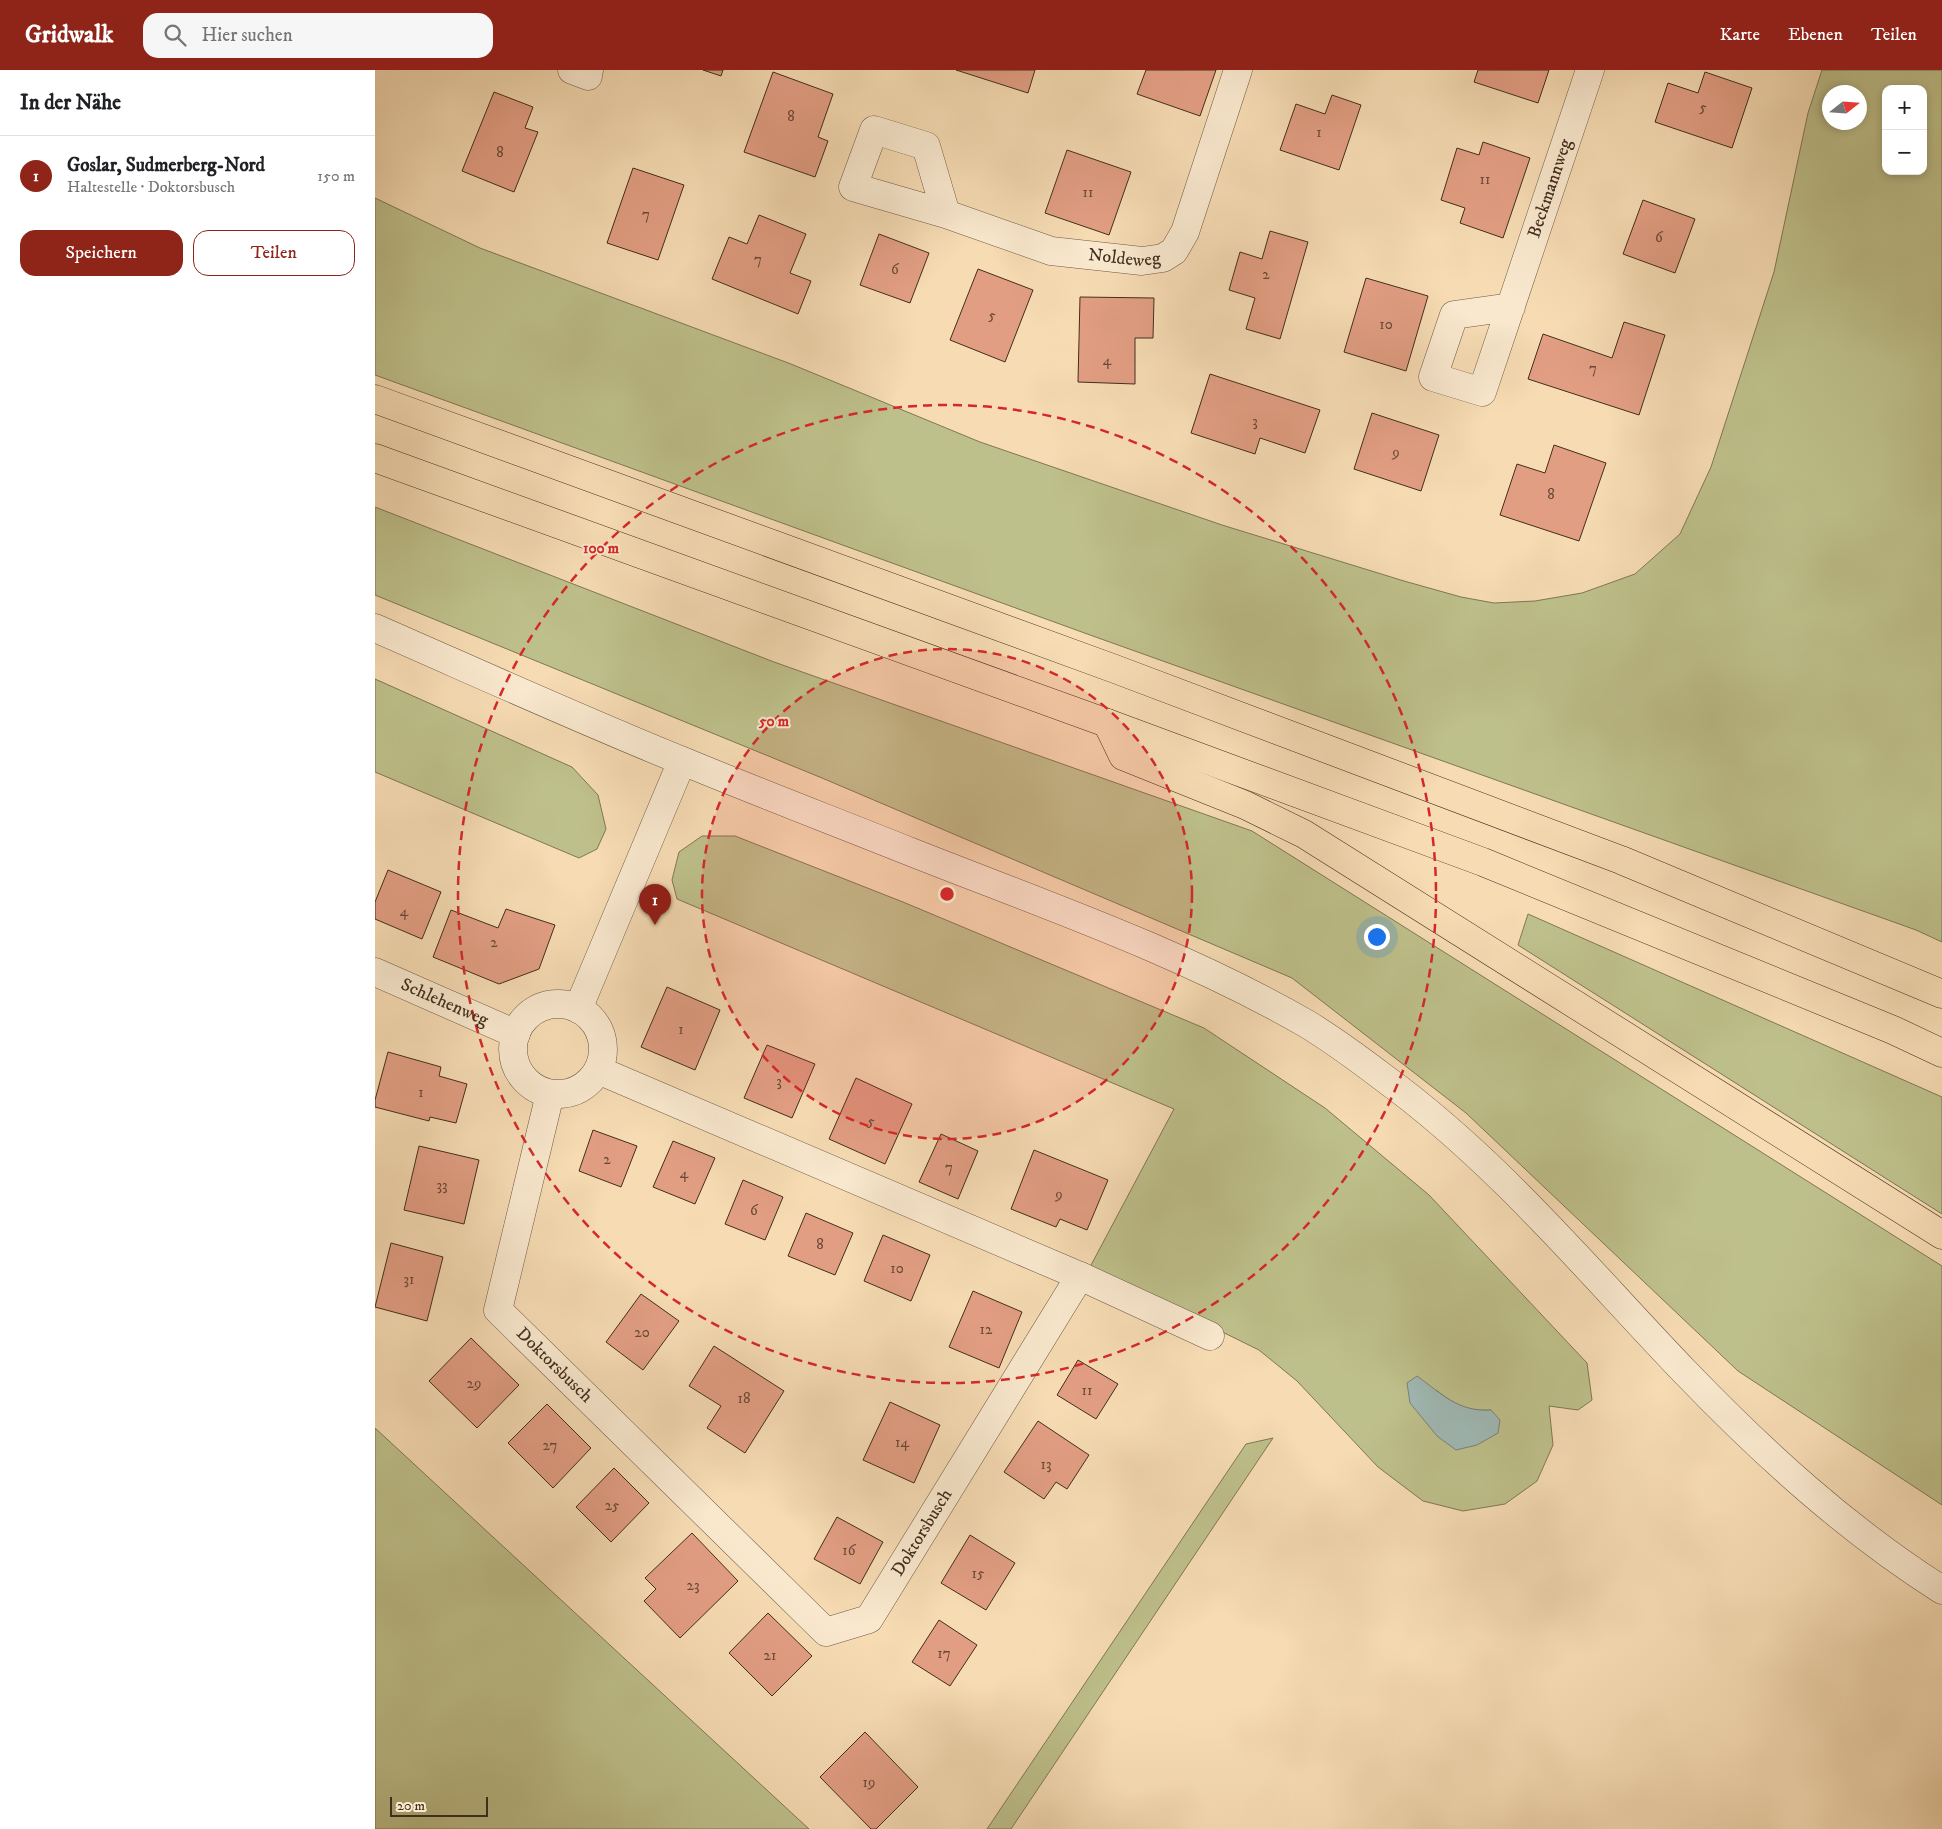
<!DOCTYPE html>
<html lang="de">
<meta charset="utf-8">
<style>
:root{--surface:#fff;--page:#f6f6f6;--text:#202124;--muted:#757577;--line:#e0e0e0;--accent:#8f2418}
body{margin:0;font-family:"IM FELL DW Pica",serif;background:var(--page);color:var(--text)}
.controls{position:absolute;right:15px;top:15px;display:grid;overflow:hidden;border-radius:10px;box-shadow:0 2px 8px #0003}
.controls button{width:45px;height:45px;display:grid;place-items:center;padding:0;border:0;border-bottom:1px solid var(--line);background:var(--surface);color:var(--text);font:25px sans-serif}
.compass{position:absolute;left:1447px;top:15px;width:45px;height:45px;border-radius:50%;background:var(--surface);box-shadow:0 2px 8px #0003;rotate:73deg}
.scale{position:absolute;left:15px;bottom:12px;width:98px;box-sizing:border-box;padding-left:5px;border:2px solid #422e1e;border-top:0;font-size:14px;line-height:18px;white-space:nowrap;color:#422e1e;-webkit-text-stroke:4px #f9e8ce;paint-order:stroke}
.you{position:absolute;left:1001px;top:866px;width:18px;height:18px;margin:-12px;border:4px solid #fff;border-radius:50%;background:#1a73e8;box-shadow:0 0 0 8px #1a73e833}
.badge{display:grid;place-items:center;width:32px;height:32px;border-radius:50%;background:var(--accent);color:#fff;font-size:16px;font-weight:700}
.pin{position:absolute;translate:-50% -41px;filter:drop-shadow(0 1px 2px #0008)}
.pin::after{content:'';position:absolute;top:26px;width:18px;height:15px;background:inherit;clip-path:polygon(0 0,100% 0,50% 100%)}
.list{margin:0;padding:0;list-style:none}
h2{display:flex;justify-content:space-between;align-items:center;height:65px;margin:0;padding:0 20px;font-size:21px}
h2 small{font-size:16px;font-weight:400;color:var(--muted)}
.list li{display:grid;grid-template-columns:32px 1fr auto;gap:15px;align-items:center;box-sizing:border-box;height:80px;padding:0 20px;border-top:1px solid var(--line)}
.list b{display:block;font-size:19px;white-space:nowrap}
.list p{margin:0;font-size:16px;white-space:nowrap;color:var(--muted)}
.list em{font-size:16px;font-style:normal;color:var(--muted)}
.actions{display:flex;gap:10px;padding:15px 20px}
.actions a{flex:1;padding:11px 0;border:1px solid var(--accent);border-radius:15px;text-align:center;font-size:18px;color:var(--accent)}
.actions .main{background:var(--accent);color:#fff}
.icon{flex:none;width:28px;height:28px;fill:none;stroke:currentColor;stroke-width:2;stroke-linecap:round;stroke-linejoin:round}
.map{position:relative;flex:none;width:1567px;height:1759px;overflow:hidden}
header{display:flex;align-items:center;gap:30px;box-sizing:border-box;height:70px;padding:0 25px;background:var(--accent);color:#fff}
header strong{font-size:24px}
nav{display:flex;gap:28px;margin-inline-start:auto;font-size:18px}
.search{width:350px;height:45px;background:var(--page);display:flex;align-items:center;gap:12px;box-sizing:border-box;padding:0 18px;border-radius:15px;color:var(--muted);font-size:19px}
main{display:flex}
aside{flex:1;background:var(--surface)}
.map>svg:first-child{display:block}
.green{fill:#bec08b;stroke:#807754;fill-rule:evenodd}
.water{fill:#9fb9b5;stroke:#7a8179}
.building{fill:#e29e83;stroke:#422e1e}
.lines{fill:none;stroke-linecap:round;stroke-linejoin:round}
.minor-casing{stroke:#6f5943;stroke-width:29}
.tertiary-casing{stroke:#6f5943;stroke-width:29}
.trunk-casing{stroke:#422e1e;stroke-width:29}
.minor{stroke:#f9e8ce;stroke-width:28}
.tertiary{stroke:#f9e8ce;stroke-width:28}
.trunk{stroke:#f6dbb3;stroke-width:28}
.ring{fill:none;stroke:#d62828;stroke-width:2.5;stroke-dasharray:9 6}
.labels{text-anchor:middle;dominant-baseline:central;stroke-width:4;stroke-linejoin:round;paint-order:stroke}
.number-label{font-size:15px;fill:#6a4a37}
.street-label{font-size:18px;fill:#422e1e;stroke:#f9e8ce}
.centre{fill:#d62828;stroke:#f9e8ce;stroke-width:2.5}
.ring-label{font-size:15px;text-anchor:middle;font-weight:bold;fill:#d62828;stroke:#f9e8ce;stroke-width:4;stroke-linejoin:round;paint-order:stroke}
</style>
<header>
<strong>Gridwalk</strong>
<div class="search"><svg class="icon" aria-label="search" viewBox="0 0 24 24"><circle cx="10" cy="10" r="6"/><path d="M15 15l6 6"/></svg>Hier suchen</div>
<nav><a>Karte</a><a>Ebenen</a><a>Teilen</a></nav>
</header>
<main>
<aside>
<h2>In der Nähe<small></small></h2>
<ul class="list">
<li><span class="badge">1</span><div><b>Goslar, Sudmerberg-Nord</b><p>Haltestelle · Doktorsbusch</p></div><em>150 m</em></li>
</ul>
<div class="actions"><a class="main">Speichern</a><a>Teilen</a></div>
</aside>
<div class="map">
<svg width="1567" height="1759" viewBox="0 0 1567 1759">
<rect width="100%" height="100%" fill="#f6dbb3"/>
<filter id="stains"><feTurbulence type="fractalNoise" baseFrequency=".004" numOctaves="4"/><feColorMatrix values="0 0 0 0 .2 0 0 0 0 .09 0 0 0 0 .02 0 0 0 .5 -.17"/></filter>
<radialGradient id="worn" r=".72"><stop offset=".6" stop-color="#630" stop-opacity="0"/><stop offset="1" stop-color="#630" stop-opacity=".3"/></radialGradient>
<!-- green -->
<g class="green">
<path d="M1447,0h120v872l-26,-12 -826,-295 -715,-260v-177l105,50 311,116 189,78 242,83 182,56 57,16 33,6 41,-2 47,-8 53,-19 45,-40 31,-67 63,-195 34,-159zM1511,19h37v82h-37zM1454,22h30v30h-30z"/>
<polygon points="0,437 399,592 877,761 1567,1196 1567,1435 1363,1301 1091,1043 917,908 447,708 0,525"/>
<polygon points="0,609 197,697 223,725 231,759 222,779 204,788 0,702"/>
<path d="M327,766h33l168,66 301,126 121,80 104,87 158,168 5,37 -14,10 -29,-4 4,39 -16,36 -32,23 -42,7 -40,-10 -45,-34 -81,-86 -38,-31 -169,-83 84,-158 -497,-210 -5,-19 7,-28zM1061,1320c18,14 31,22 55,20l-54,26z"/>
<polygon points="1153,844 1567,1027 1567,1144 1143,875"/>
<polygon points="0,1358 434,1759 0,1759"/>
<polygon points="898,1368 636,1759 612,1759 871,1374"/>
</g>
<!-- water -->
<path class="water" d="M1042,1306c25,18 41,36 74,34l9,10 -2,13 -21,12 -21,5 -19,-14 -27,-33 -3,-20z"/>
<!-- building -->
<g class="building">
<polygon points="328,0 348,0 346,6"/>
<polygon points="581,0 660,0 653,23"/>
<polygon points="771,0 841,0 825,46 762,24"/>
<polygon points="1103,0 1174,0 1163,33 1099,12"/>
<polygon points="398,2 458,24 443,67 453,71 440,107 369,82"/>
<polygon points="1330,2 1377,18 1357,78 1280,52 1293,13 1323,23"/>
<polygon points="119,22 158,37 150,58 163,62 139,122 87,101"/>
<polygon points="957,25 986,35 964,100 905,80 921,34 950,44"/>
<polygon points="1108,72 1155,88 1128,168 1085,153 1090,138 1066,130 1082,78 1104,85"/>
<polygon points="692,80 756,102 734,165 670,143"/>
<polygon points="258,98 309,115 283,190 232,173"/>
<polygon points="1268,130 1320,149 1300,203 1248,184"/>
<polygon points="384,145 431,164 415,203 436,211 423,244 337,209 354,167 372,174"/>
<polygon points="895,161 933,172 905,269 871,259 880,228 854,220 865,182 887,189"/>
<polygon points="504,164 554,183 535,233 485,215"/>
<polygon points="603,199 658,220 630,292 575,270"/>
<polygon points="991,208 1053,226 1031,301 969,282"/>
<polygon points="705,227 779,228 778,268 760,268 760,314 703,312"/>
<polygon points="1249,252 1290,265 1264,345 1153,309 1168,264 1237,288"/>
<polygon points="835,304 945,340 930,383 885,368 880,384 816,363"/>
<polygon points="997,343 1064,365 1046,421 979,399"/>
<polygon points="1179,375 1231,393 1204,471 1125,445 1142,394 1170,403"/>
<polygon points="13,800 66,822 47,869 0,849 0,832"/>
<polygon points="131,839 180,855 164,899 124,914 58,887 76,840 123,858"/>
<polygon points="292,917 345,940 320,1000 266,977"/>
<polygon points="392,975 440,994 417,1048 369,1028"/>
<polygon points="13,982 66,997 64,1006 92,1014 81,1053 55,1047 54,1051 0,1037 0,1030"/>
<polygon points="481,1008 537,1034 510,1094 454,1069"/>
<polygon points="218,1060 262,1076 246,1117 204,1101"/>
<polygon points="566,1064 603,1081 583,1129 544,1112"/>
<polygon points="298,1071 340,1088 320,1134 278,1117"/>
<polygon points="44,1076 104,1090 89,1154 29,1140"/>
<polygon points="659,1080 733,1110 712,1160 685,1149 681,1157 636,1139"/>
<polygon points="368,1110 408,1127 390,1170 350,1154"/>
<polygon points="431,1143 478,1163 460,1205 413,1186"/>
<polygon points="508,1165 555,1185 536,1231 489,1211"/>
<polygon points="16,1173 68,1187 52,1251 0,1237"/>
<polygon points="598,1221 647,1242 624,1298 574,1277"/>
<polygon points="266,1224 304,1251 268,1300 231,1272"/>
<polygon points="96,1268 144,1315 102,1358 54,1311"/>
<polygon points="339,1276 409,1321 370,1383 332,1358 346,1336 314,1316"/>
<polygon points="703,1290 743,1314 721,1349 682,1325"/>
<polygon points="515,1332 565,1355 539,1413 488,1390"/>
<polygon points="172,1334 216,1378 178,1418 133,1373"/>
<polygon points="663,1351 714,1385 692,1419 681,1412 669,1429 629,1402"/>
<polygon points="239,1398 274,1433 236,1472 201,1437"/>
<polygon points="462,1447 508,1472 485,1514 439,1489"/>
<polygon points="317,1463 363,1511 305,1568 269,1531 281,1519 270,1508"/>
<polygon points="595,1465 640,1493 611,1540 566,1513"/>
<polygon points="393,1543 437,1586 397,1626 354,1583"/>
<polygon points="564,1550 602,1575 575,1616 537,1592"/>
<polygon points="490,1662 543,1717 501,1759 496,1759 445,1707"/>
</g>
<g class="lines">
<defs>
<g id="minor">
<polyline points="197,0 213,6 214,0"/>
<path id="s1" d="M571,144l-20,-68 -52,-16 -21,57 93,27 105,37 91,10 21,-3 11,-7 11,-19 53,-162"/>
<path id="s2" d="M1136,237l-57,8 -21,62 49,15 108,-322"/>
<path id="s3" d="M0,902l141,62"/>
<circle cx="183" cy="979" r="45"/>
<polyline points="203,939 307,691"/>
<path id="s4" d="M175,1024l-52,216 328,322 43,-13 211,-343 -482,-206"/>
<polyline points="705,1206 835,1266"/>
</g>
<path id="tertiary" d="M0,558c103,45 206,92 310,134 75,31 151,60 226,90 134,53 271,100 396,172 26,16 52,35 77,54 115,84 203,192 301,294 78,81 161,157 257,218"/>
<g id="trunk">
<polyline points="0,329 740,599 1246,790 1567,924"/>
<polyline points="0,388 732,653 1108,792 1518,960 1567,983"/>
<polyline points="732,653 748,686 870,735 929,764 1567,1165"/>
</g>
</defs>
<!-- minor casing -->
<use href="#minor" class="minor-casing"/>
<!-- tertiary casing -->
<use href="#tertiary" class="tertiary-casing"/>
<!-- trunk casing -->
<use href="#trunk" class="trunk-casing"/>
<!-- minor -->
<use href="#minor" class="minor"/>
<!-- tertiary -->
<use href="#tertiary" class="tertiary"/>
<!-- trunk -->
<use href="#trunk" class="trunk"/>
</g>
<!-- distance rings -->
<circle cx="572" cy="824" r="245" fill="#d62828" fill-opacity=".12"/>
<g class="ring">
<circle cx="572" cy="824" r="245"/>
<circle cx="572" cy="824" r="489"/>
</g>
<g class="labels">
<!-- number labels -->
<g class="number-label">
<text x="1328" y="37">5</text>
<text x="416" y="46">8</text>
<text x="944" y="62">1</text>
<text x="125" y="82">8</text>
<text x="1110" y="109">11</text>
<text x="713" y="122">11</text>
<text x="271" y="144">7</text>
<text x="1284" y="167">6</text>
<text x="383" y="189">7</text>
<text x="520" y="199">6</text>
<text x="891" y="204">2</text>
<text x="617" y="245">5</text>
<text x="1011" y="254">10</text>
<text x="732" y="290">4</text>
<text x="1218" y="298">7</text>
<text x="880" y="351">3</text>
<text x="1021" y="382">9</text>
<text x="1176" y="424">8</text>
<text x="29" y="841">4</text>
<text x="119" y="872">2</text>
<text x="306" y="959">1</text>
<text x="404" y="1011">3</text>
<text x="46" y="1022">1</text>
<text x="496" y="1051">5</text>
<text x="232" y="1089">2</text>
<text x="574" y="1097">7</text>
<text x="309" y="1103">4</text>
<text x="67" y="1115">33</text>
<text x="684" y="1124">9</text>
<text x="379" y="1140">6</text>
<text x="445" y="1174">8</text>
<text x="522" y="1198">10</text>
<text x="34" y="1209">31</text>
<text x="611" y="1259">12</text>
<text x="267" y="1262">20</text>
<text x="99" y="1313">29</text>
<text x="712" y="1320">11</text>
<text x="369" y="1328">18</text>
<text x="527" y="1372">14</text>
<text x="175" y="1375">27</text>
<text x="671" y="1394">13</text>
<text x="237" y="1435">25</text>
<text x="474" y="1480">16</text>
<text x="603" y="1503">15</text>
<text x="318" y="1515">23</text>
<text x="569" y="1583">17</text>
<text x="395" y="1585">21</text>
<text x="494" y="1712">19</text>
</g>
<!-- street labels -->
<g class="street-label">
<text stroke="none"><textPath href="#s2" startOffset="389">Beckmannweg</textPath></text>
<text stroke="none"><textPath href="#s1" startOffset="468">Noldeweg</textPath></text>
<text stroke="none"><textPath href="#s3" startOffset="76">Schlehenweg</textPath></text>
<text stroke="none"><textPath href="#s4" startOffset="301">Doktorsbusch</textPath></text>
<text stroke="none"><textPath href="#s4" startOffset="828">Doktorsbusch</textPath></text>
</g>
</g>
<circle cx="572" cy="824" r="8" class="centre"/>
<g class="ring-label">
<text x="226" y="483">100 m</text>
<text x="399" y="656">50 m</text>
</g>
<rect width="100%" height="100%" filter="url(#stains)"/>
<rect width="100%" height="100%" fill="url(#worn)"/>
</svg>
<div class="controls">
<button>+</button>
<button>−</button>
</div>
<svg class="compass" viewBox="-18 -18 36 36"><path d="M0-13l5 13h-10z" fill="#e53935"/><path d="M0 13l5-13h-10z" fill="#757577"/></svg>
<div class="scale">20 m</div>
<div class="you"></div>
<div class="pin badge" style="left:280px;top:855px">1</div>
</div>
</main>
